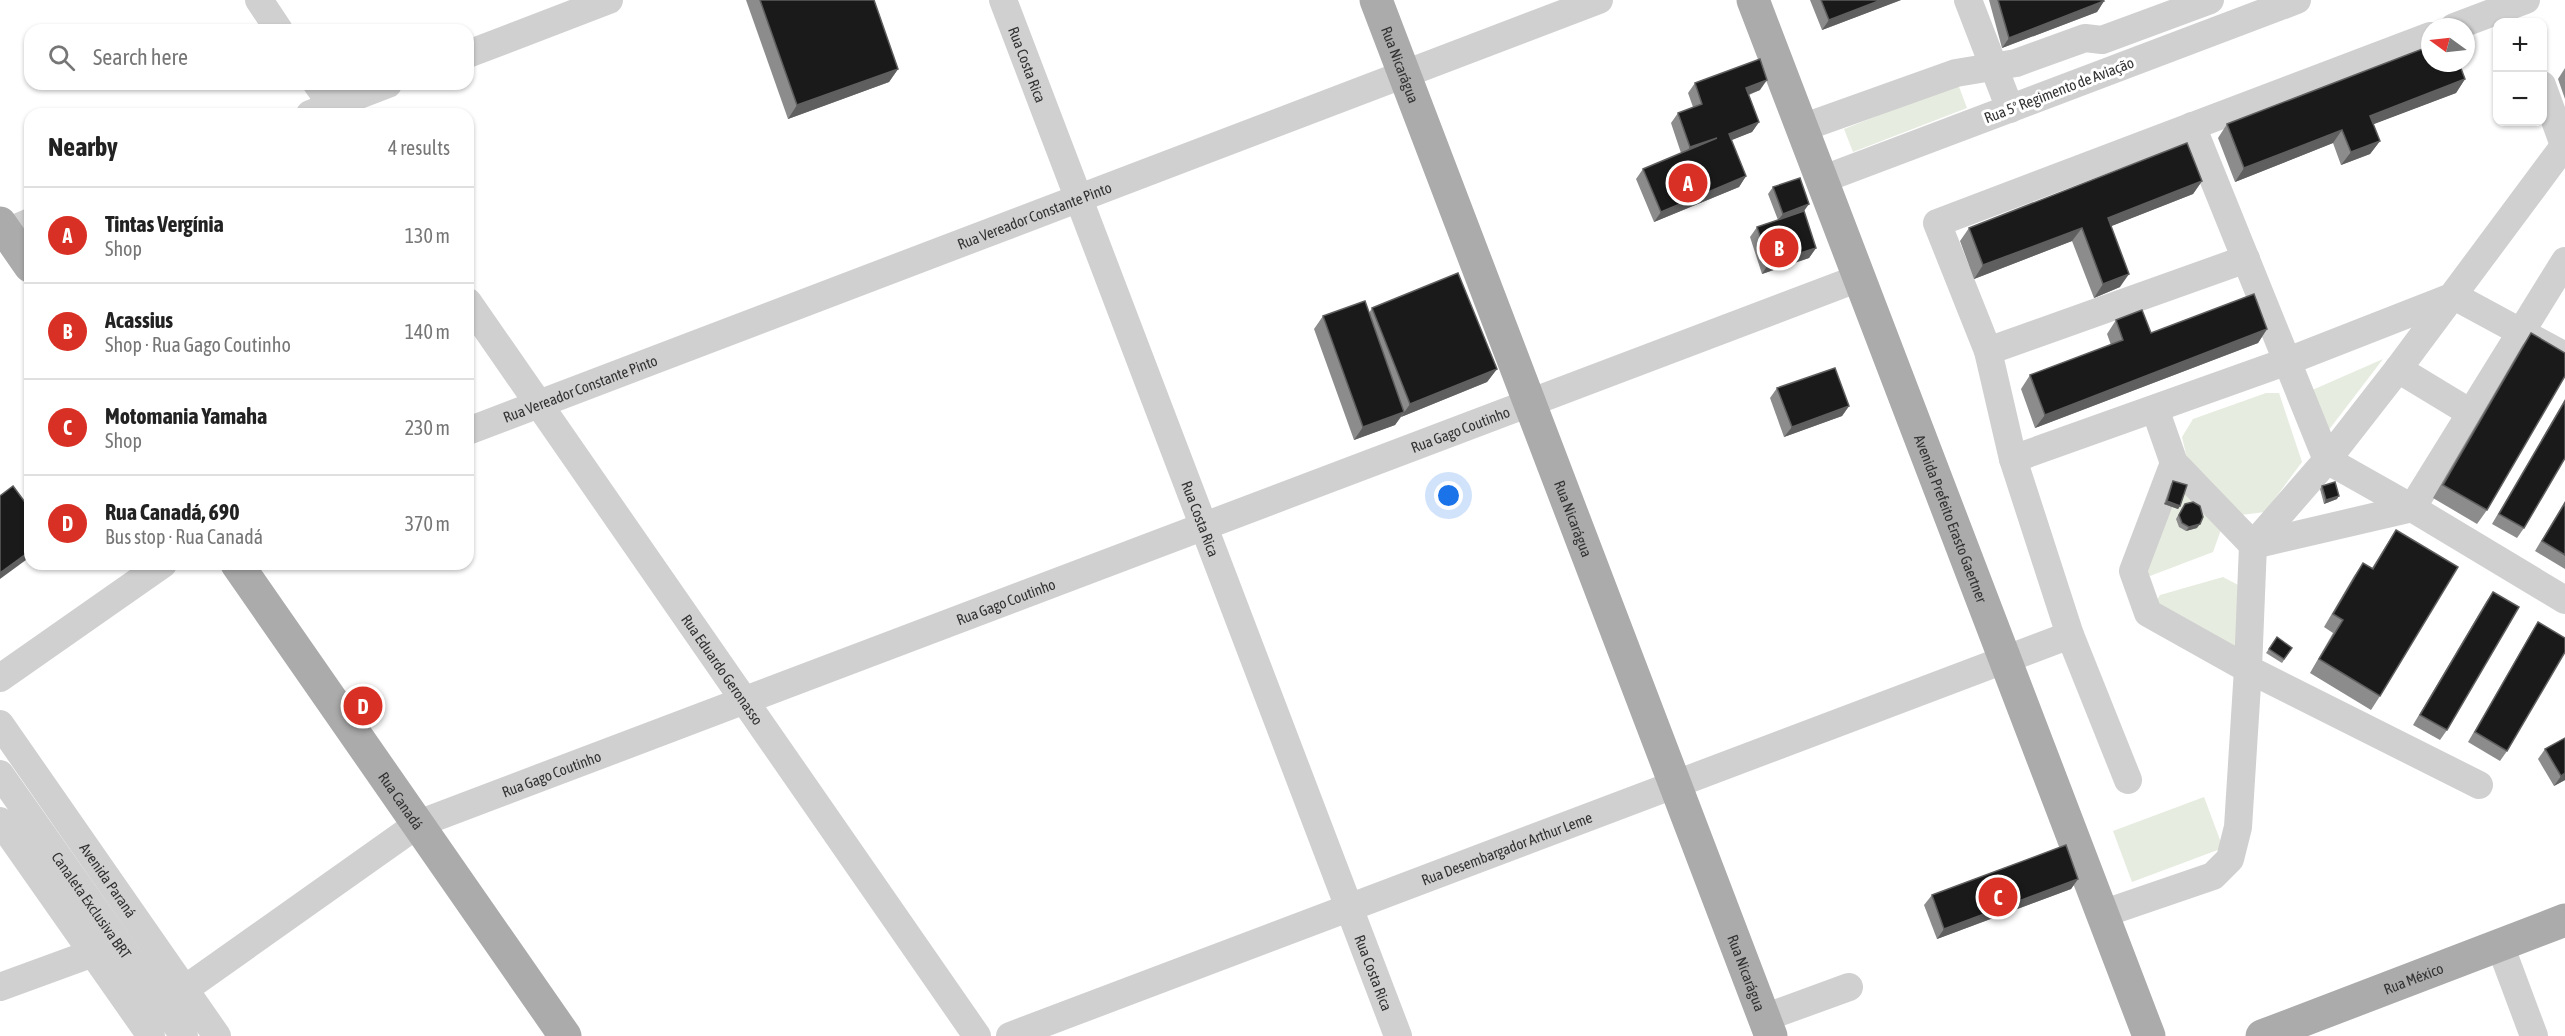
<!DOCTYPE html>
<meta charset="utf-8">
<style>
:root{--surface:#fff;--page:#f2f2f2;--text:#222;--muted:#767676;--line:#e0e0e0;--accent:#d93025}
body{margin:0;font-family:"Asap Condensed",sans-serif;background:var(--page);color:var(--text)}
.controls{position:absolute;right:18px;top:18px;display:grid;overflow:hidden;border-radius:12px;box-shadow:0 2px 4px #0004}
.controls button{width:54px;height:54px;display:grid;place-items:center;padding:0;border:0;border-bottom:2px solid var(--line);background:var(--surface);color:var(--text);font:30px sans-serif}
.compass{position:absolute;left:2421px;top:18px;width:54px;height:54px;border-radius:50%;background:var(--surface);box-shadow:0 2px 4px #0004;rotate:285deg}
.you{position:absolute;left:1449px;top:496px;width:21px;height:21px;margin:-15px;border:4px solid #fff;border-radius:50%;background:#1a73e8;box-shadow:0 0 0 9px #1a73e833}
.badge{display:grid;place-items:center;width:39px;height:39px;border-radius:50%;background:var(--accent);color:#fff;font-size:20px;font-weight:700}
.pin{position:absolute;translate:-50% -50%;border:3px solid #fff;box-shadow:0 2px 6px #0006}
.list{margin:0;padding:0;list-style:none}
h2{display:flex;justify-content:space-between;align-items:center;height:78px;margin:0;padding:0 24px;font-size:26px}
h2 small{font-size:20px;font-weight:400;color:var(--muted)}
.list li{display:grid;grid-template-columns:39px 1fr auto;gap:18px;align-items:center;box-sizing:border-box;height:96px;padding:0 24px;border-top:2px solid var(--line)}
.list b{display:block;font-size:22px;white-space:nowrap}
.list p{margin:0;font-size:20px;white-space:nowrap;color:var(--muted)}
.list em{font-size:20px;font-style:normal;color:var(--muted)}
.icon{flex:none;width:33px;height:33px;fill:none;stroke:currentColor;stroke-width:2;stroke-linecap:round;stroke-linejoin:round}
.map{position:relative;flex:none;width:2565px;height:1036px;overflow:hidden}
.search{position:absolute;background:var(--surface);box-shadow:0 2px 4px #0004;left:24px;top:24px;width:450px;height:66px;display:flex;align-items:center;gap:15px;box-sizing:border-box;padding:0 21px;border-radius:18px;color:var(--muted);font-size:22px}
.panel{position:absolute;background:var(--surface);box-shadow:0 2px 4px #0004;left:24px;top:108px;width:450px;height:462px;border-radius:18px}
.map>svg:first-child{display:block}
.green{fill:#e6ecdf}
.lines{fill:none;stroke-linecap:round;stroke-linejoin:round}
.minor{stroke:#d0d0d0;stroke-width:28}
.major{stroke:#ababab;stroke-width:33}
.wall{fill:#8c8c8c}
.shaded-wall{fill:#5f5f5f}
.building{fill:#1a1a1a;stroke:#5f5f5f;stroke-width:1.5}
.labels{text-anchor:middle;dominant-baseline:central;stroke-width:6;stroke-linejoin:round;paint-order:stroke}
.street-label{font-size:15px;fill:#333;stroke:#fff}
</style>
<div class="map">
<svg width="2565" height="1036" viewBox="0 0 2565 1036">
<rect width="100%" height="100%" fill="#fff"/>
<!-- green -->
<g class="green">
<polygon points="1958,84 1967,108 1853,152 1844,129"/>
<polygon points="2383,359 2328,431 2310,391"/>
<polygon points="2266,393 2279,393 2302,462 2265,512 2233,516 2190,471 2182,437 2193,419"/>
<polygon points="2171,477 2222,527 2213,552 2150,576 2143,567"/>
<polygon points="2223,577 2242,587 2237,648 2155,603 2160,595"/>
<polygon points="2204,797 2223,848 2132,882 2113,831"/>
</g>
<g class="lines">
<!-- minor -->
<g class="minor">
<polyline points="259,0 279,30"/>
<path id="s1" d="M1003,0l395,1036"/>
<polyline points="1968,0 2010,109"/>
<polyline points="2454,27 2526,0"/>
<polyline points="468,54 609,0"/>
<polyline points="317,84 338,114"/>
<polyline points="2542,85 2565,148"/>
<polyline points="310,114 388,84"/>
<polyline points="2192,126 2327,460 2412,508 2565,600"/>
<polyline points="1802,128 1956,73 2016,63 2085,38 2102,40 2210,0"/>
<polyline points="1821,180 2297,0"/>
<polyline points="0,235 30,222"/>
<path id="s2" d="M468,302l509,734"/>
<polyline points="1988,351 2246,259"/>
<polyline points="2398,369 2469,412"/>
<polyline points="2155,409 2174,463 2253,545 2412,508 2565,261"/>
<path id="s3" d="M468,431l1131,-431"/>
<polyline points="2013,459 2288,361 2454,296 2565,356"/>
<polyline points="2070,635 2128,780"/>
<polyline points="0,678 163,564"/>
<path id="s4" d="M0,724l217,312"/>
<path id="s5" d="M0,774l184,262"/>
<polyline points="2479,785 2248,669 2253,545 2327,460 2398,369 2564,146"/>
<polyline points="0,821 151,1036"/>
<polyline points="2102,914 2213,876 2230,859 2238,827 2248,669 2148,613 2133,571 2174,463"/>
<polyline points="2500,945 2534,1036"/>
<polyline points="0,987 93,953"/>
<path id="s6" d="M185,989l233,-165 1441,-546"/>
<polyline points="1764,1018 1849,987"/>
<path id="s7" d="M1010,1036l1060,-401 -57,-176 -25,-108 -51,-128 493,-187"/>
</g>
<!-- major -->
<g class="major">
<path id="s8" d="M1376,0l395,1036"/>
<path id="s9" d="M1753,0l396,1036"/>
<polyline points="0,223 30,266"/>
<path id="s10" d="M237,564l328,472"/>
<path id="s11" d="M2262,1036l303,-116"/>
</g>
</g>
<!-- wall -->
<g class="wall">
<polygon points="746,0 874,0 898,69 889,82 788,119"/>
<polygon points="1810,0 1901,0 1822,30"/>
<polygon points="1989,0 2103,0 2104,1 2097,12 2002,48"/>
<polygon points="2565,68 2565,99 2558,79"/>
<polygon points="2465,79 2456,93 2373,124 2380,141 2370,154 2341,165 2333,143 2235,182 2218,138 2227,124"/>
<polygon points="1695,83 1760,90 1749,95 1759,122 1752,132 1731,140 1746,176 1739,187 1654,222 1636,179 1643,169 1681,153 1671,123 1678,113 1693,107 1688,93"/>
<polygon points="2202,181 2193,194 2111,226 2120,287 2094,298 2072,241 1974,279 1960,241 1969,228"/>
<polygon points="1773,187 1804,211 1793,215 1816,248 1809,258 1762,274 1750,237 1757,227 1778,220 1768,194"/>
<polygon points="1372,308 1497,369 1487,382 1401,417 1395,425 1354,440 1314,329 1323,316 1369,313"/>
<polygon points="2116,320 2151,333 2267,329 2258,343 2035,428 2021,389 2030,375 2111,345 2107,334"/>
<polygon points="2531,333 2487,510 2477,524 2433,498 2522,346"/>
<polygon points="1777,388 1849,406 1842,416 1784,437 1770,398"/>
<polygon points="2565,399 2565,458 2524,528 2517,538 2492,524"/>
<polygon points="2173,481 2180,506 2178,509 2164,504 2171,484"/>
<polygon points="2322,486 2337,499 2324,504 2320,489"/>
<polygon points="2565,501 2565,569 2535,551"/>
<polygon points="2182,508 2197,528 2186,531 2179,527 2176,519"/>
<polygon points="2396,530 2380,696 2371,710 2310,673 2333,633 2324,627 2354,576 2363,563 2372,568 2387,544"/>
<polygon points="2493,592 2447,730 2440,740 2413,725 2486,602"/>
<polygon points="2538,622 2507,751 2500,761 2468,742 2531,633"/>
<polygon points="2277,637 2292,648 2282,663 2266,653"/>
<polygon points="2565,738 2565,780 2554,786 2538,759 2545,749"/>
<polygon points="2078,879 2071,889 1937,939 1924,905 1932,895"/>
</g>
<!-- shaded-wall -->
<g class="shaded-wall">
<polygon points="1881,0 1901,0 1822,30 1829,20"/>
<polygon points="2104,1 2097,12 2002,48 2009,38"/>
<polygon points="898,69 889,82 788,119 797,105"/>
<polygon points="2465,79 2456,93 2361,129 2370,116"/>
<polygon points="1767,80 1760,90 1739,98 1746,88"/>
<polygon points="1759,122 1752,132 1722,144 1729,134"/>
<polygon points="2342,130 2333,143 2235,182 2244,168"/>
<polygon points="1717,138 1683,157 1690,147"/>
<polygon points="2380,141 2370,154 2341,165 2351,152"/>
<polygon points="1746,176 1739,187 1654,222 1661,212"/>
<polygon points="2202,181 2193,194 2099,231 2108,218"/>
<polygon points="1809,204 1804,211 1778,220 1783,214"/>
<polygon points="2082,228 2072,241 1974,279 1983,265"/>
<polygon points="1816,248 1809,258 1762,274 1769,263"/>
<polygon points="2129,274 2120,287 2094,298 2103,284"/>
<polygon points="2267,329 2258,343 2035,428 2045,415"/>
<polygon points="1497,369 1487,382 1401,417 1410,404"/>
<polygon points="1849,406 1842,416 1784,437 1792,427"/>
<polygon points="1404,412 1395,425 1354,440 1363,427"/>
<polygon points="2339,496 2337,499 2324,504 2326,500"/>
<polygon points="2167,501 2180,506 2178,509 2164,504"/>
<polygon points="2200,524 2197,528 2186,531 2189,527"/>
<polygon points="30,551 30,557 0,579 0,573"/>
<polygon points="2565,773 2565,780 2554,786 2561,776"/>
<polygon points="2078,879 2071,889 1937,939 1944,929"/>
</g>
<!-- building -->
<g class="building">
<polygon points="760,0 874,0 898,69 797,105"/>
<polygon points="1821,0 1881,0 1829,20"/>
<polygon points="1998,0 2103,0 2104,1 2009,38"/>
<polygon points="2430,46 2430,63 2459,63 2465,79 2370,116 2380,141 2351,152 2342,130 2244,168 2227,124"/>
<polygon points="1760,59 1767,80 1746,88 1759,122 1729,134 1746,176 1661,212 1643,169 1717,138 1690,147 1678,113 1702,104 1695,83"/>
<polygon points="2187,143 2202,181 2108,218 2129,274 2103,284 2082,228 1983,265 1969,228"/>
<polygon points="1800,178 1809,204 1783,214 1773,187"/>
<polygon points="1804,211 1816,248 1769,263 1757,227"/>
<polygon points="1458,273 1497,369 1410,404 1372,308"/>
<polygon points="2254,294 2267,329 2045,415 2030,375 2123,340 2116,320 2142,310 2151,333"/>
<polygon points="1365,301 1404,412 1363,427 1323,316"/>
<polygon points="2531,333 2565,353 2565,376 2487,510 2443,485"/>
<polygon points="1835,368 1849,406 1792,427 1777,388"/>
<polygon points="2565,401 2565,458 2524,528 2499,514"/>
<polygon points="2173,481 2187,485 2180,506 2167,501"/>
<polygon points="2335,482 2339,496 2326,500 2322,486"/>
<polygon points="13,486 30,509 30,551 0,573 0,496"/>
<polygon points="2193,502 2200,506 2203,517 2200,524 2189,527 2182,523 2179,515 2185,504"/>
<polygon points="2565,503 2565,555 2542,541"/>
<polygon points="2396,530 2458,567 2380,696 2319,659 2343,620 2333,614 2363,563 2373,569"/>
<polygon points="2493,592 2519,607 2447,730 2420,715"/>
<polygon points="2538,622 2565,638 2565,652 2507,751 2475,732"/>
<polygon points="2277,637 2292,648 2284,659 2269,649"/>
<polygon points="2565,738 2565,773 2561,776 2545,749"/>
<polygon points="2066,845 2078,879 1944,929 1932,895"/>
</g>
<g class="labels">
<!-- street labels -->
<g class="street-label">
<text stroke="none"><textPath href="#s1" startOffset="69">Rua Costa Rica</textPath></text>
<text stroke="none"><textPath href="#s8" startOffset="69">Rua Nicarágua</textPath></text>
<text transform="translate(2059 90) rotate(-21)">Rua 5º Regimento de Aviação</text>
<text stroke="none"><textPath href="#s3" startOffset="606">Rua Vereador Constante Pinto</textPath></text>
<text stroke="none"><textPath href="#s3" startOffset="120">Rua Vereador Constante Pinto</textPath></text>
<text stroke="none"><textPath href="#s6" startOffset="1400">Rua Gago Coutinho</textPath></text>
<text stroke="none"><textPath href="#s1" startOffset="555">Rua Costa Rica</textPath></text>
<text stroke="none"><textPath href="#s8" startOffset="555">Rua Nicarágua</textPath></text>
<text stroke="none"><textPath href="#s9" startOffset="555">Avenida Prefeito Erasto Gaertner</textPath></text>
<text stroke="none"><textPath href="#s6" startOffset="914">Rua Gago Coutinho</textPath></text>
<text stroke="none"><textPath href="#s2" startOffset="447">Rua Eduardo Geronasso</textPath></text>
<text stroke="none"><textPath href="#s6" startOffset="428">Rua Gago Coutinho</textPath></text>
<text stroke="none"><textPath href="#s10" startOffset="288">Rua Canadá</textPath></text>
<text stroke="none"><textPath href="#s7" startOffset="531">Rua Desembargador Arthur Leme</textPath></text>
<text stroke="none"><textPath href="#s4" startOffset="190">Avenida Paraná</textPath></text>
<text stroke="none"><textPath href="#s5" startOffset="160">Canaleta Exclusiva BRT</textPath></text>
<text stroke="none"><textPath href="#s1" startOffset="1041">Rua Costa Rica</textPath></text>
<text stroke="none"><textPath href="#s8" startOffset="1041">Rua Nicarágua</textPath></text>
<text stroke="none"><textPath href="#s11" startOffset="162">Rua México</textPath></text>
</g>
</g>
</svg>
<div class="controls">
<button>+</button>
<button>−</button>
</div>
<svg class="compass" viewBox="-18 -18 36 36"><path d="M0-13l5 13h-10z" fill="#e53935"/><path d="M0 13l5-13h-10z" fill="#767676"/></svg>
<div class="you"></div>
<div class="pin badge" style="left:1688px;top:183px">A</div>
<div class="pin badge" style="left:1779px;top:248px">B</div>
<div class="pin badge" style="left:1998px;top:897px">C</div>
<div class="pin badge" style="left:363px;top:706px">D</div>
<div class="search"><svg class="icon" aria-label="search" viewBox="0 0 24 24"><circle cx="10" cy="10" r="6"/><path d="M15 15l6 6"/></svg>Search here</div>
<section class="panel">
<h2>Nearby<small>4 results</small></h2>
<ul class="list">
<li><span class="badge">A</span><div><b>Tintas Vergínia</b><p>Shop</p></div><em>130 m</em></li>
<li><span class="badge">B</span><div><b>Acassius</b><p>Shop · Rua Gago Coutinho</p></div><em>140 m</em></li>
<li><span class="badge">C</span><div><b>Motomania Yamaha</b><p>Shop</p></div><em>230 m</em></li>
<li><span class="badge">D</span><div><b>Rua Canadá, 690</b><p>Bus stop · Rua Canadá</p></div><em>370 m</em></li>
</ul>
</section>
</div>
